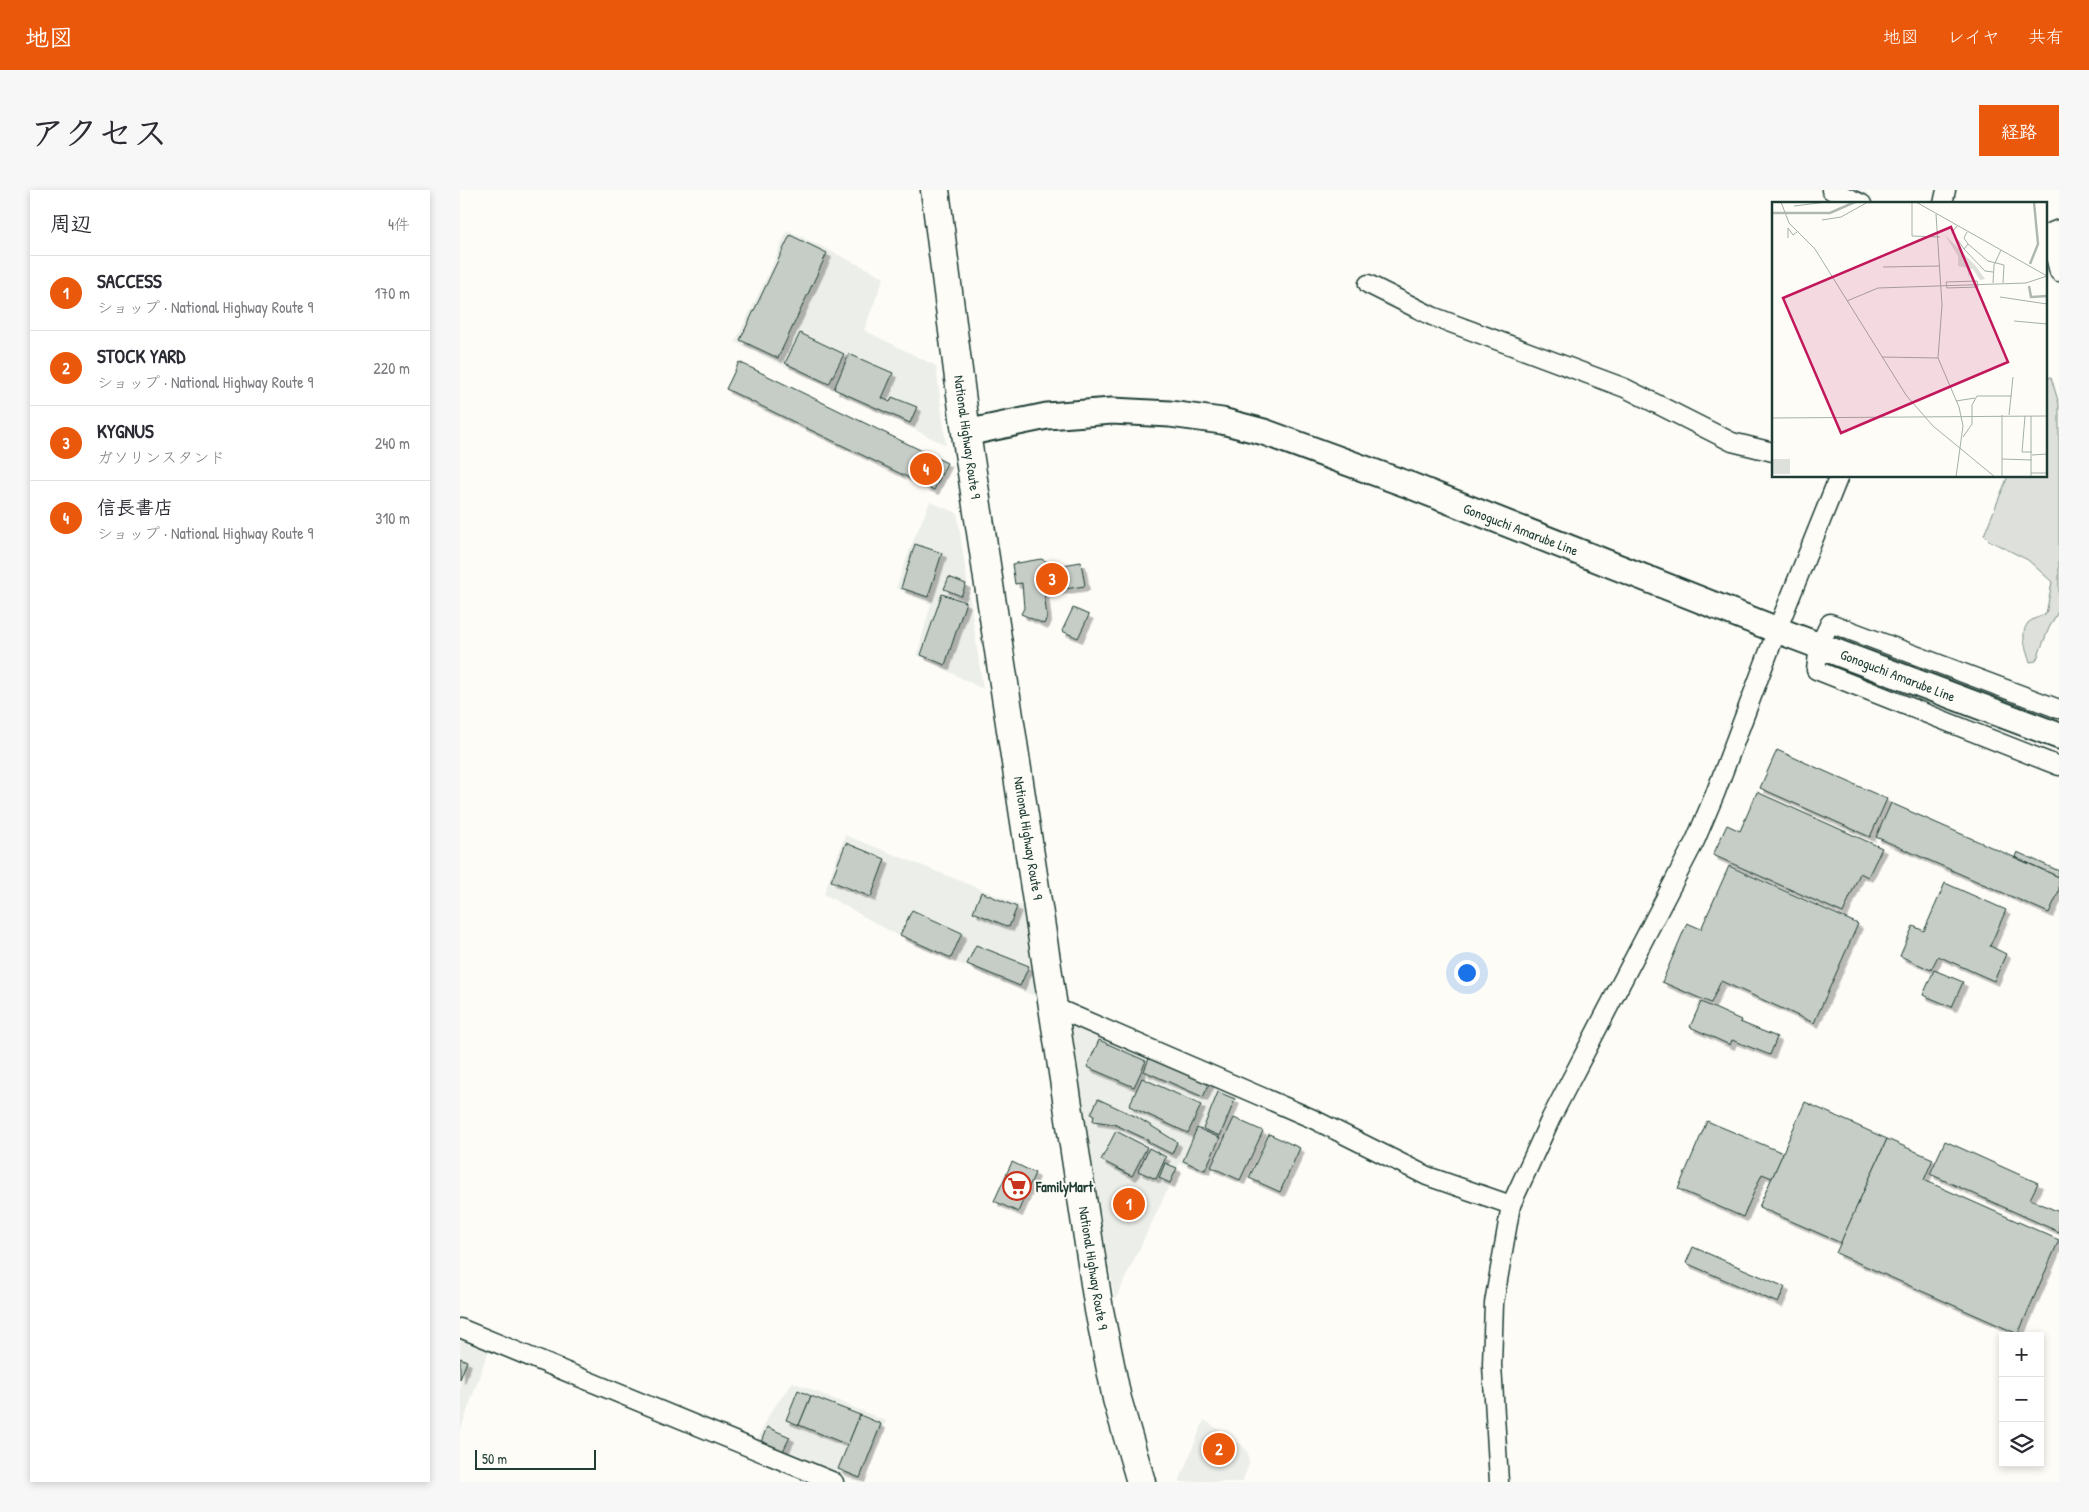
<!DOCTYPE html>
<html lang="ja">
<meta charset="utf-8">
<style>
:root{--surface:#fff;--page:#f7f7f7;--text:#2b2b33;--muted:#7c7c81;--line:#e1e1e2;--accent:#ea580c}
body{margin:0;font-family:"Patrick Hand","Klee One",sans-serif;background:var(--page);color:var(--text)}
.controls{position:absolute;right:15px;bottom:15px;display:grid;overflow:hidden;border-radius:0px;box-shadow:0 2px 8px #0003}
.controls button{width:45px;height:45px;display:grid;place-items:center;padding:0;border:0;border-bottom:1px solid var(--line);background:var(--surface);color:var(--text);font:25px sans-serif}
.scale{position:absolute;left:15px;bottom:12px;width:121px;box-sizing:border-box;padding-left:5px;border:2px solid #1f3d34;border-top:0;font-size:14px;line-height:18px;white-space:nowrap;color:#1f3d34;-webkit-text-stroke:4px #fdfcf7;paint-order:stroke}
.you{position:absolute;left:1006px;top:782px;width:18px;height:18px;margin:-12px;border:4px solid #fff;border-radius:50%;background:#1a73e8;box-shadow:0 0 0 8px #1a73e833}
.badge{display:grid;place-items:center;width:32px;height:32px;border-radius:50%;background:var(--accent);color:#fff;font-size:16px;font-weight:700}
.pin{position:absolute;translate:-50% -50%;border:2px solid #fff;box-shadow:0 1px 5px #0006}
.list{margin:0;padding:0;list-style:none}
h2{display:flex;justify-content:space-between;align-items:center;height:65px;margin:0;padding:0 20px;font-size:21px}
h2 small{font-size:16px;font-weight:400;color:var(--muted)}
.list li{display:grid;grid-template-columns:32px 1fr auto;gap:15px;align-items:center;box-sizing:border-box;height:75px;padding:0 20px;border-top:1px solid var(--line)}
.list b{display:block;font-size:19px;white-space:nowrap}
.list p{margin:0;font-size:16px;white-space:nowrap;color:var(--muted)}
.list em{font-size:16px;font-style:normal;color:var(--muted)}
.icon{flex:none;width:28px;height:28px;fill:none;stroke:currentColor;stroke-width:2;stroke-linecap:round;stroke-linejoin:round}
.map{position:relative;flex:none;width:1599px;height:1292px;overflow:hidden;border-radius:0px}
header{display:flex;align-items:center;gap:30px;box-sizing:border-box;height:70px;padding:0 25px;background:var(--accent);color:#fff}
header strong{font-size:24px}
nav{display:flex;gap:28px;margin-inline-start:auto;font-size:18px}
.intro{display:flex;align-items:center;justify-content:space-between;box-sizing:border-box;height:120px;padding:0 30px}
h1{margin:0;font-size:35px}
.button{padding:12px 22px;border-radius:0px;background:var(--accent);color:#fff;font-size:18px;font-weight:700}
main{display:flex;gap:30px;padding:0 30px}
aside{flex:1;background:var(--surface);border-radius:0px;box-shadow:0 2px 8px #0003}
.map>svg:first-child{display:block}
.built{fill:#eceee9}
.green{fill:#dde0db;stroke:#7e8e88}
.building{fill:#c6cdc7;stroke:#1f3d34;filter:url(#shadow)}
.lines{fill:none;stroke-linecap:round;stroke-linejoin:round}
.street-casing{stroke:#1f3d34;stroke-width:21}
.secondary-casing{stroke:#1f3d34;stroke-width:29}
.highway-casing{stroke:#1f3d34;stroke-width:31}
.street{stroke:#fdfcf7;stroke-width:18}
.secondary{stroke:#fdfcf7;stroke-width:25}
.highway{stroke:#fdfcf7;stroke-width:28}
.labels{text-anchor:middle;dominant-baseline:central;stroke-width:4;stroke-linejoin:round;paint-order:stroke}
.street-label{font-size:14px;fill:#1f3d34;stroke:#fdfcf7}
.poi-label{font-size:14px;font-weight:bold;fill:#1f3d34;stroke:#fdfcf7;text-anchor:start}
.inset-river{fill:none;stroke:#aeb8b1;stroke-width:2.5}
.inset-road{fill:none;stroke:#a4b0a9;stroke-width:1}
.view{fill:#c2185b;fill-opacity:0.15;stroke:#c2185b;stroke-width:2.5}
.inset-edge{fill:none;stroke:#1f3d34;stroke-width:2.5}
</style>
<header>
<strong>地図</strong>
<nav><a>地図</a><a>レイヤ</a><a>共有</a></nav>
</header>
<div class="intro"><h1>アクセス</h1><a class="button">経路</a></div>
<main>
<aside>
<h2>周辺<small>4件</small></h2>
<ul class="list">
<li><span class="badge">1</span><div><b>SACCESS</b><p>ショップ · National Highway Route 9</p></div><em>170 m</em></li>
<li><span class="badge">2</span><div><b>STOCK YARD</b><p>ショップ · National Highway Route 9</p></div><em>220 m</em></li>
<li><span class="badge">3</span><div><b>KYGNUS</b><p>ガソリンスタンド</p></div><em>240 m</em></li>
<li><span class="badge">4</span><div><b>信長書店</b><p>ショップ · National Highway Route 9</p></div><em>310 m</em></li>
</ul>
</aside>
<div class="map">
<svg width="1599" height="1292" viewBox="0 0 1599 1292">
<defs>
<filter id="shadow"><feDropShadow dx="4.5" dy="4.5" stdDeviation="0" flood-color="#0004"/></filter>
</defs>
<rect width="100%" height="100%" fill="#fdfcf7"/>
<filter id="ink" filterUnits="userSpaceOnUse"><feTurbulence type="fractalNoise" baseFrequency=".02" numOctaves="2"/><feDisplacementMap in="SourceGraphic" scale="10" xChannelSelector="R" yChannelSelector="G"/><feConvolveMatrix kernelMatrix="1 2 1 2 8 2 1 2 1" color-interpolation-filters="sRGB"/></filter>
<g filter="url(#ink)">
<!-- built -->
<g class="built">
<polygon points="327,40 424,87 404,140 476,176 486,255 275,152 313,74"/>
<polygon points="470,312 497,323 523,499 457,465 471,414 436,398 451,356"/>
<polygon points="385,645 570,719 582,809 453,754 364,704"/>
<polygon points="620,833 779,902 747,982 720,973 655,1110 623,934 611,835"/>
<polygon points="0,1147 29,1159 0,1241"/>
<polygon points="333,1192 426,1231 399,1292 297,1251 310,1223"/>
<polygon points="744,1230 782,1255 788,1263 789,1274 782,1292 719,1292"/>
</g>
<!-- green -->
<path class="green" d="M1591,187l8,27v206l-10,18 -13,33 -6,1c-3,-11 -11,-28 -2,-39 4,-4 13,-7 18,-9l6,-32 -24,-22 -38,-19 -6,-6 24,-59h37v-97z"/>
<!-- building -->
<g class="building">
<polygon points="330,45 367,63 318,168 280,150"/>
<polygon points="340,143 384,164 369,194 325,173"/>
<polygon points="389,164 433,183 422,208 430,212 432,207 457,217 450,233 374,199"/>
<polygon points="279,172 487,273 474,300 266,199"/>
<polygon points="455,354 482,363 468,407 441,398"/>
<polygon points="581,369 597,376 621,372 625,396 584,402 587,427 584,434 561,424 564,418 562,393 555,394 552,374"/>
<polygon points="489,387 506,394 501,406 484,399"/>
<polygon points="482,404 506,412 485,475 461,465"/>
<polygon points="613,418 629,425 618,448 602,441"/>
<polygon points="1317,560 1427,609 1410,647 1300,598"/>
<polygon points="1297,602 1422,658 1408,687 1400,683 1383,723 1253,665 1267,635 1280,641"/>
<polygon points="1431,613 1599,687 1599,701 1589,723 1416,647"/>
<polygon points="386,653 425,669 411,707 371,691"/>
<polygon points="1557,662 1599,681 1599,687 1555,667"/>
<polygon points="1269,676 1398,734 1354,833 1261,791 1251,813 1202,792 1227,733 1241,739"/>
<polygon points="1485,693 1546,720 1530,756 1546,764 1534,791 1478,766 1471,780 1440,766 1453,736 1464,741"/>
<polygon points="521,702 557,717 549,737 513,722"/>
<polygon points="452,720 502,743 491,768 440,745"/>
<polygon points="516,755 569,776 560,796 507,774"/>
<polygon points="1474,780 1503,792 1492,817 1463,805"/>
<polygon points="1241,812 1281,830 1280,832 1317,847 1310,865 1272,850 1270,855 1230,837"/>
<polygon points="639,850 686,871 674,897 627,877"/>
<polygon points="690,866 750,892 743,907 684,881"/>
<polygon points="682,888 741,915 728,943 669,916"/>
<polygon points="758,902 775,909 760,946 743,939"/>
<polygon points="638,909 677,927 717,952 712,964 688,952 688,950 654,934 633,931 634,925 631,924"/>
<polygon points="1345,912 1427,949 1381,1053 1299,1017"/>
<polygon points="774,928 803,941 780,990 751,977"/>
<polygon points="1247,931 1323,963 1312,988 1302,984 1283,1027 1218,999"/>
<polygon points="737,938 760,948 745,980 723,971"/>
<polygon points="656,941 687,957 672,986 641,970"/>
<polygon points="809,944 840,958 820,1002 789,988"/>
<polygon points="1427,949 1473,969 1464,990 1599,1050 1558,1144 1376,1063"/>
<polygon points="1485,951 1578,993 1570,1009 1599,1022 1599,1042 1470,984"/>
<polygon points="689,958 706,967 696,989 678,981"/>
<polygon points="552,972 575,983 558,1022 534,1011"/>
<polygon points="705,973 717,978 710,993 699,988"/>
<polygon points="1233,1057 1325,1097 1318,1113 1226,1073"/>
<polygon points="0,1168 7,1171 0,1189"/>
<polygon points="338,1200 351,1206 339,1235 326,1230"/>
<polygon points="351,1206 400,1225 388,1255 339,1235"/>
<polygon points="400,1225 421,1234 400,1288 378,1279"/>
<polygon points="307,1237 330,1247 323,1261 301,1252"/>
</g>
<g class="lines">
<defs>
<g id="street">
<polyline points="1371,0 1402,14"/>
<polyline points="1483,14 1486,0"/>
<polyline points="1599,39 1589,43 1599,82"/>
<polyline points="908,94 972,126 1165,198 1272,252 1313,262"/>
<polyline points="1599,519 1370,433 1359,456 1356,480 1599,576"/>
<polyline points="594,817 853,929 967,986 1051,1015"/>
<polyline points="0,1138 374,1292"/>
<polyline points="1039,1292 1032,1175 1034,1113 1051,1015 1091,928 1235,651 1255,604 1317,440 1379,286"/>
</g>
<polyline id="secondary" points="506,243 587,226 652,221 710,224 762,231 804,242 949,295 1317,440 1599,546"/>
<polyline id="highway" points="475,0 506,243 639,1120 657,1209 681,1292"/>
</defs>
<!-- street casing -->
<use href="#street" class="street-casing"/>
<!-- secondary casing -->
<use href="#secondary" class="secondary-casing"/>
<!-- highway casing -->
<use href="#highway" class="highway-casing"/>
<!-- street -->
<use href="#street" class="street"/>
<!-- secondary -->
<use href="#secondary" class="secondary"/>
<!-- highway -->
<use href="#highway" class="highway"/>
</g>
</g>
<!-- icons -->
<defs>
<symbol id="supermarket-ring" viewBox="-11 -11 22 22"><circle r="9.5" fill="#fdfcf7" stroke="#c8321e" stroke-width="1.5"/><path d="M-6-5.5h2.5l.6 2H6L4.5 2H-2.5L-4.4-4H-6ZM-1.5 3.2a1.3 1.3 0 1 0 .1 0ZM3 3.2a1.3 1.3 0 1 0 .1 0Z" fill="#c8321e"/></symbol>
</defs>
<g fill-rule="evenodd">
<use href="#supermarket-ring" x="541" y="980" width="32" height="32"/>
</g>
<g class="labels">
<!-- street labels -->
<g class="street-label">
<text transform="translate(508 247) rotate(82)">National Highway Route 9</text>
<text transform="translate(1061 339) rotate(21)">Gonoguchi Amarube Line</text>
<text transform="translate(1438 485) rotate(21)">Gonoguchi Amarube Line</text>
<text transform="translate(569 648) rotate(81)">National Highway Route 9</text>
<text transform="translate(634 1078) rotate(81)">National Highway Route 9</text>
</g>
<!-- poi labels -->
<g class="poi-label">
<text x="576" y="996">FamilyMart</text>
</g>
</g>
<!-- overview -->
<g transform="translate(1312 12)">
<rect width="275" height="275" fill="#fdfcf7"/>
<path d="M173,33l30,30 10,14 -5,1 -7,-11h-3l-1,9 -2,-10 -9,-2v-10zM0,257h18v15h-18z" fill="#dde0db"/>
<path class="inset-river" d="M0,11h58l25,-11M258,62l8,-20 -4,-42M257,84l2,11 16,-1"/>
<path class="inset-road" d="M9,0l8,21 26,26 91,146 27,31 62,51M140,0v34l28,1M144,0l131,74M22,4l33,-4M164,12l6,91 -4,53 21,49 4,19 -7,51M50,18l19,-3 27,-15M185,24l-5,6 12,17M195,30l-3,6 4,6 -4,5 21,22 8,1M16,36v-10l5,7 4,-3M196,42l20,17 16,4 -1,18M111,65l57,-1M174,80l31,-1 1,6 -31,1zM221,81l1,-18 7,-15M228,95l47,7M75,99l31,-13 148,-5 21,-7M242,119l33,3M110,155l56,1M184,199l19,-3M237,213l4,-38M253,214l-3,36h10M259,214v61M0,216l275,-2M191,235l9,-13v-19l5,-9h35M260,253l15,-1M230,257l30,1M259,271h16M230,275v-62"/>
<path class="view" d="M179,25l57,135 -167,71 -58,-135z"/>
<rect width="275" height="275" class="inset-edge"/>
</g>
</svg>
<div class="controls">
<button>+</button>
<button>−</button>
<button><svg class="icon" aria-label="layers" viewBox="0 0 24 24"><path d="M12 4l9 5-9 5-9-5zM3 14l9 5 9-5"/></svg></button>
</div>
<div class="scale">50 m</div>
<div class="you"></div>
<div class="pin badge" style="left:669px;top:1014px">1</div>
<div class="pin badge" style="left:759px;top:1259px">2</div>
<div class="pin badge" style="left:592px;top:389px">3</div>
<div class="pin badge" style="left:466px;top:279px">4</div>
</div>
</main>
